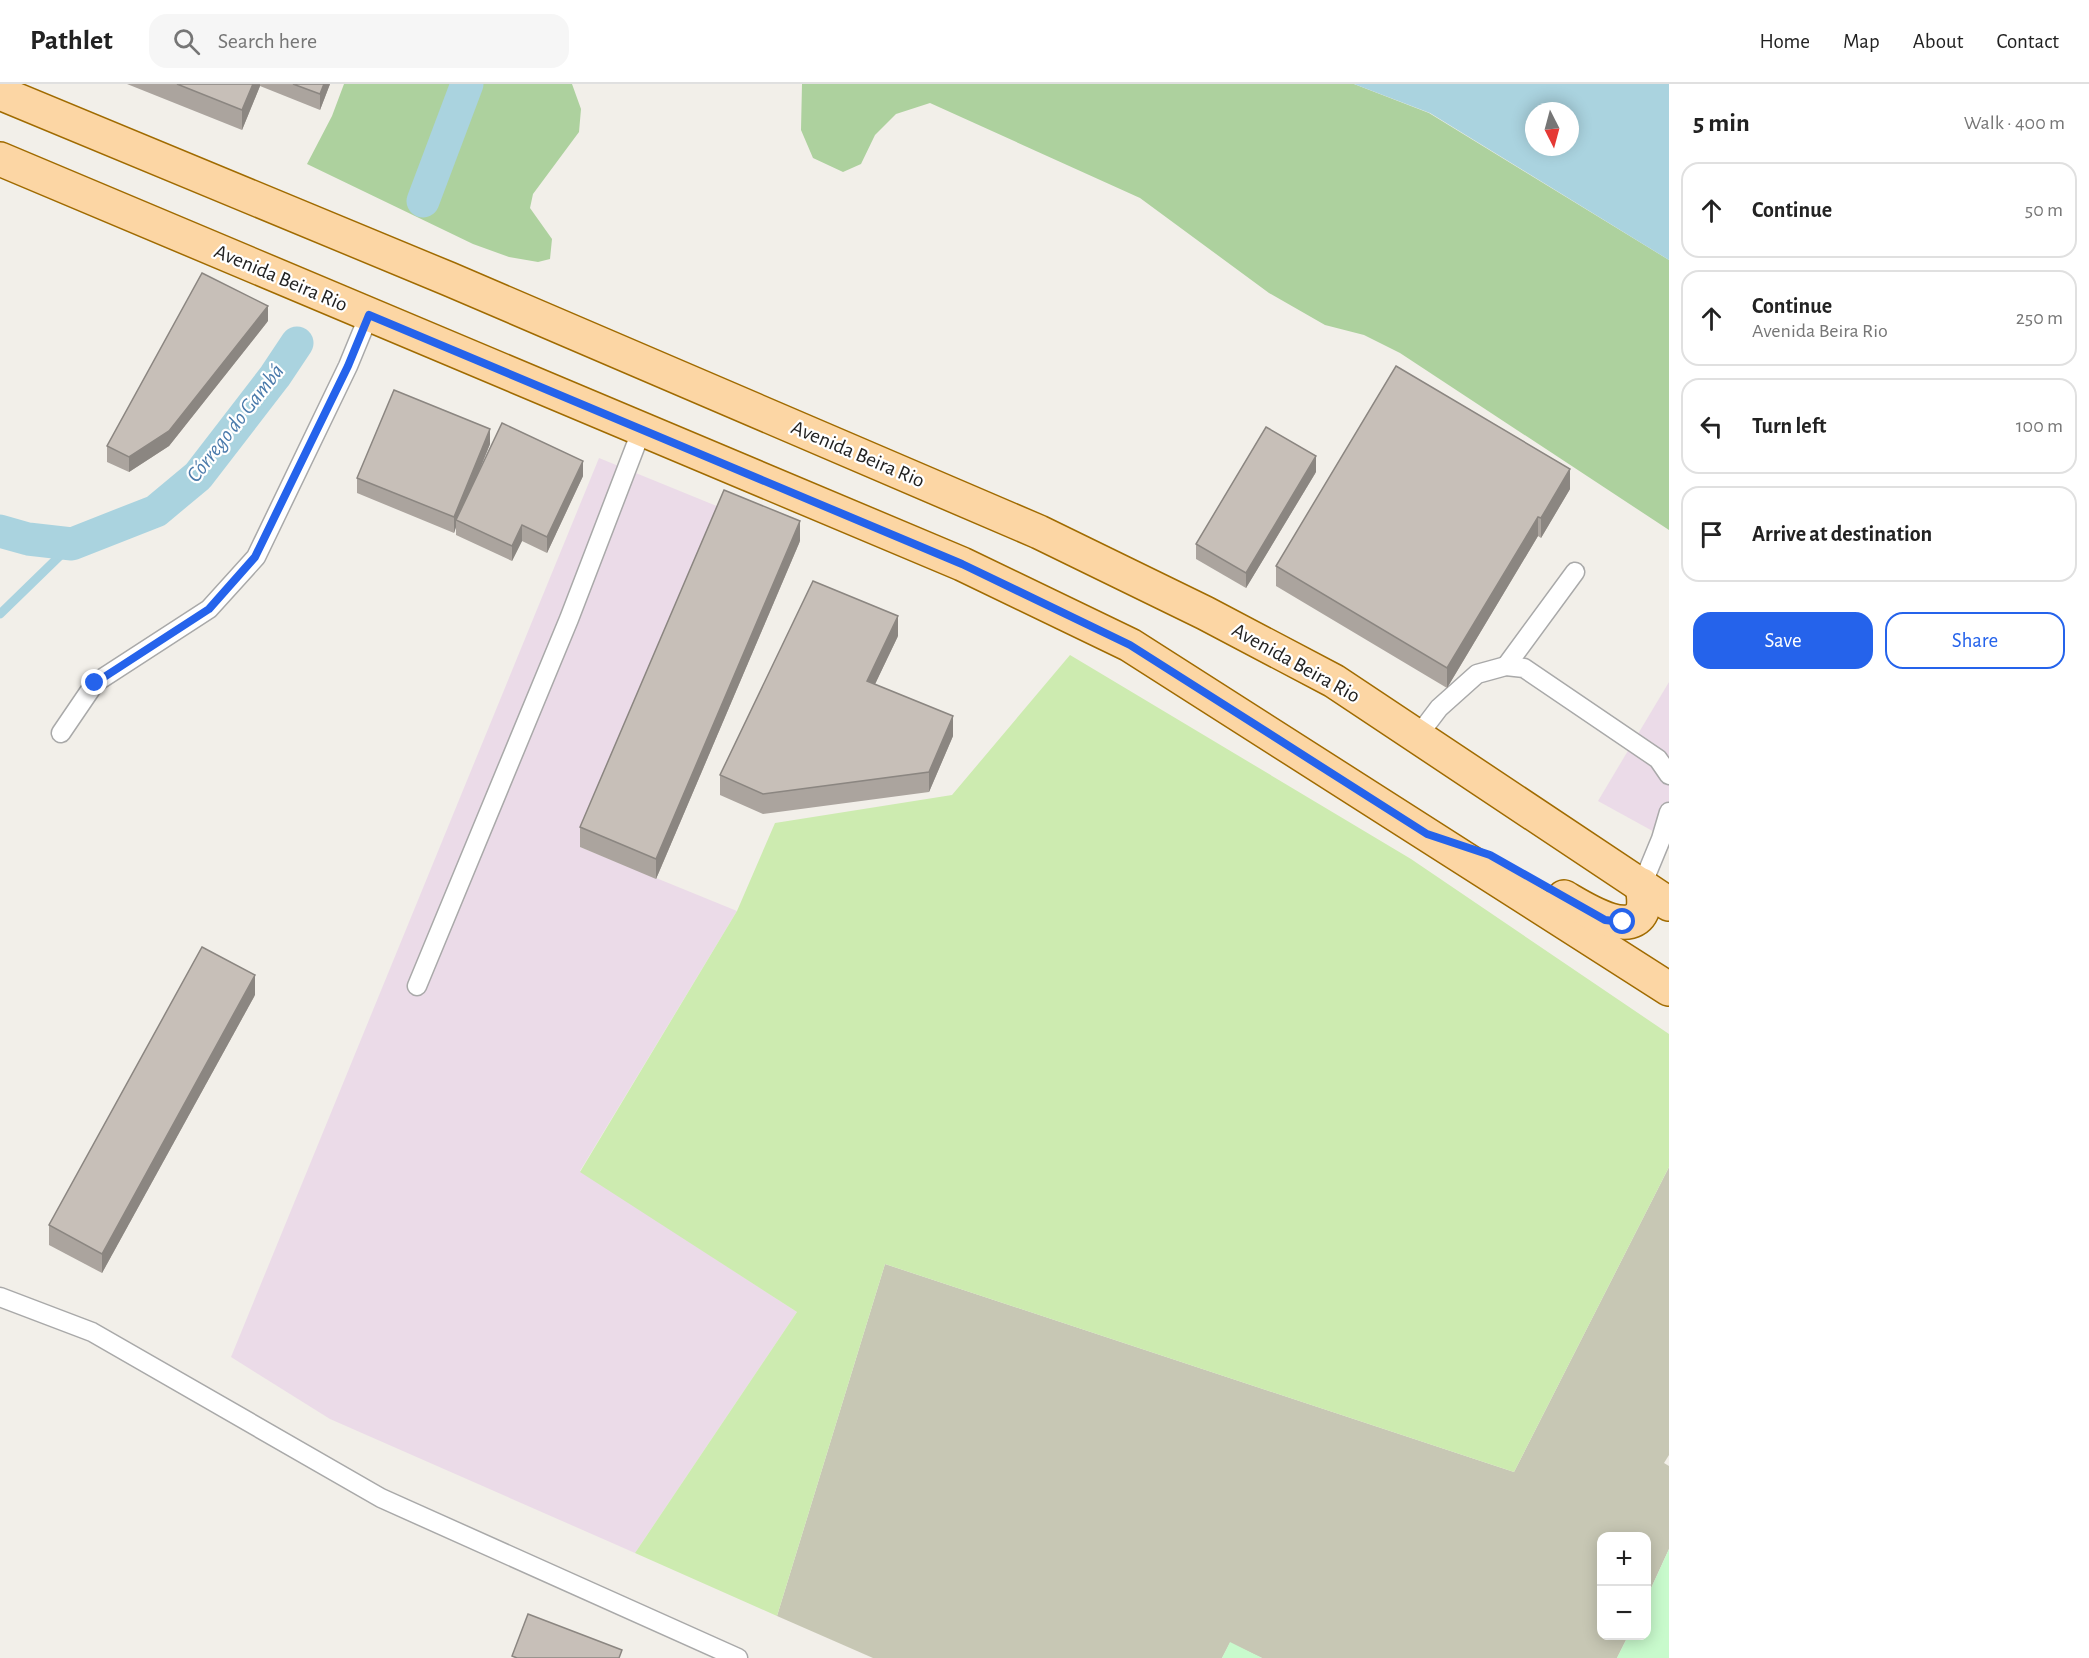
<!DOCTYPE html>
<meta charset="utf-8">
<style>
:root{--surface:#fff;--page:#f6f6f6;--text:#222;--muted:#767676;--line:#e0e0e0;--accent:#2563eb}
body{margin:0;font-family:"Alegreya Sans",sans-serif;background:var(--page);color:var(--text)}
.controls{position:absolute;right:18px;bottom:18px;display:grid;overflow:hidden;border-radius:12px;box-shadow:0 3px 15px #0003}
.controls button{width:54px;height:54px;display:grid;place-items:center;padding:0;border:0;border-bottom:2px solid var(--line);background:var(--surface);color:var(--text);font:30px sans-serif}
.compass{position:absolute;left:1525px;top:18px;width:54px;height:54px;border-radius:50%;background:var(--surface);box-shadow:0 3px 15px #0003;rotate:174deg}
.stop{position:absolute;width:18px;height:18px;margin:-14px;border:4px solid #2563eb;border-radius:50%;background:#fff}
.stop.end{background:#2563eb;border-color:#fff;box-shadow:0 2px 6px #0008}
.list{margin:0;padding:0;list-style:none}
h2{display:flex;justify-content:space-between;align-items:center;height:78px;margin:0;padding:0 24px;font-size:26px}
h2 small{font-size:20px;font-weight:400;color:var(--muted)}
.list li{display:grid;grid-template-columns:39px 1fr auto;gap:18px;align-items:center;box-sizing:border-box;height:96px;margin:0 12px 12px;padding:0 12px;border:2px solid var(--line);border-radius:18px}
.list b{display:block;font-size:22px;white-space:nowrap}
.list p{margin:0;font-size:20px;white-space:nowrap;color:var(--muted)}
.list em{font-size:20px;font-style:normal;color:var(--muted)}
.actions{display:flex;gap:12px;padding:18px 24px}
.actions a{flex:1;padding:14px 0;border:2px solid var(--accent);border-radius:18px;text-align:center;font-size:21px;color:var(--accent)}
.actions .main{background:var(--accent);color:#fff}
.icon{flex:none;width:33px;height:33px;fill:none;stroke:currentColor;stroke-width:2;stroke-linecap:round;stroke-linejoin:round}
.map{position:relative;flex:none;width:1669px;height:1574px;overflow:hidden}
header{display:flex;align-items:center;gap:36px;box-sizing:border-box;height:84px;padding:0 30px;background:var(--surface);border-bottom:2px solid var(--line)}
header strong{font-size:28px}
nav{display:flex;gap:33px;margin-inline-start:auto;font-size:21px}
.search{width:420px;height:54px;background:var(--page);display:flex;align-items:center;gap:15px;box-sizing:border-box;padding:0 21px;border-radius:18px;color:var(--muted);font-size:22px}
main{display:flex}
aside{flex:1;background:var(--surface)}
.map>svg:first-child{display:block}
.industrial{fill:#ebdbe8}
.construction{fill:#c7c7b4}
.grass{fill:#cdebb0}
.forest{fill:#add19e}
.park{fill:#c8facc}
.water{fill:#aad3df;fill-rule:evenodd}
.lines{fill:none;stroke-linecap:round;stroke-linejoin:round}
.stream{stroke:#aad3df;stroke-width:9}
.canal{stroke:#aad3df;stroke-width:33}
.service-casing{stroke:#a9a9a9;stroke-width:21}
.primary-casing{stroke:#a06b00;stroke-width:36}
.service{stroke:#fff;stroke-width:18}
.primary{stroke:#fcd6a4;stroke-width:33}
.wall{fill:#aba49e}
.shaded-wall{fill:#8b8681}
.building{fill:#c7bfb8;stroke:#8b8681;stroke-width:1.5}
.route{stroke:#2563eb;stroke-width:8}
.labels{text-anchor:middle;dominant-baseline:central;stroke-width:4.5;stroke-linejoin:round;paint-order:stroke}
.street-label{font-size:21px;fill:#222;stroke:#fff}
.water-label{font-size:22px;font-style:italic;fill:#4a7aab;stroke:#fff}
</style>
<header>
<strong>Pathlet</strong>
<div class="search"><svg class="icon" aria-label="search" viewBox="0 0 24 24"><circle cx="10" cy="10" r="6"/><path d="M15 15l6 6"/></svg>Search here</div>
<nav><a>Home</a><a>Map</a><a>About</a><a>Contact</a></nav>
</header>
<main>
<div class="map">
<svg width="1669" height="1574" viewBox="0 0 1669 1574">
<rect width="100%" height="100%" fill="#f2efe9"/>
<!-- industrial -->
<g class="industrial">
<polygon points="599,374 724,425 580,763 737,827 580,1087 797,1228 635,1469 330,1335 231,1273"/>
<polygon points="1669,598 1669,756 1598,717"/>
</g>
<!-- construction -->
<polygon class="construction" points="1669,1083 1669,1371 1664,1379 1669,1382 1669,1465 1647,1513 1646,1452 1602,1452 1602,1552 1628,1552 1617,1574 1262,1574 1230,1559 1222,1574 873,1574 777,1532 885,1180 1514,1388"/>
<!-- grass -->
<polygon class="grass" points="1070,571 1411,775 1669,950 1669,1083 1514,1388 885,1180 777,1532 635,1469 797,1228 580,1088 737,827 775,739 952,711"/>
<!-- forest -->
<g class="forest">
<polygon points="344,0 572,0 581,25 579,48 533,110 530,124 552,155 550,175 538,178 509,173 473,160 307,80 332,32"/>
<polygon points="802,0 1354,0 1429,29 1669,176 1669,446 1400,269 1364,251 1325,241 1269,209 1140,114 930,19 896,30 875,51 861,80 843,88 813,74 801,46"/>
</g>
<!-- park -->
<g class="park">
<polygon points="1669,1465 1669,1574 1617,1574 1628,1552 1646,1552 1647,1513"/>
<polygon points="1230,1558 1262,1574 1222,1574"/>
</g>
<!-- water -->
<path class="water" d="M1354,0h315v176l-239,-147zM1534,27h36v36h-36z"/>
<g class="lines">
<!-- stream -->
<polyline class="stream" points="0,530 72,460"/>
<!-- canal -->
<g class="canal">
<polyline points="423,117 467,0"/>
<polyline points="0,447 28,455 72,460 156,427 198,392 275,292 297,259"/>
</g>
<defs>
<g id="service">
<polyline points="1506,582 1575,488"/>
<polyline points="61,649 95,599 209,525 256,473 348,282 369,231"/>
<polyline points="1417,653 1439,624 1477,590 1506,582 1524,584 1658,675 1669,691"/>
<polyline points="1642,801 1661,755 1669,728"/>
<polyline points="417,902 569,535 642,345"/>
<polyline points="0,1213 92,1248 381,1414 738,1574"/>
</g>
<g id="primary">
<polyline points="0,9 449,195 1039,448 1205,529 1334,597 1669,820"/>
<polyline points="0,75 962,480 1130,561 1669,905"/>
<path d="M1564,813c16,9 68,44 79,12 2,-8 0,-16 -1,-24"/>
</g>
</defs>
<!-- service casing -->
<use href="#service" class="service-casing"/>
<!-- primary casing -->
<use href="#primary" class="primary-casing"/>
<!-- service -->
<use href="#service" class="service"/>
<!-- primary -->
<use href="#primary" class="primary"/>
</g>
<!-- wall -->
<g class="wall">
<polygon points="127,0 330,0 320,26 260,2 242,46"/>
<polygon points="268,237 169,362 129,388 107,378 107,362"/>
<polygon points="490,360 477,391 583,392 547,469 522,457 512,477 456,451 456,443 454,449 357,409 357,394"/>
<polygon points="1316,388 1246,504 1196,475 1196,460"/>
<polygon points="1570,405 1541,454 1538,452 1447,604 1276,502 1276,482"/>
<polygon points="800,457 656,795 580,763 580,743"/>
<polygon points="898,552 875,600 953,652 929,708 763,730 720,711 720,691"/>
<polygon points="255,911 102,1189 49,1161 49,1141"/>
</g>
<!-- shaded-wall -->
<g class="shaded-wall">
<polygon points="253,0 260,0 260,2 242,46 242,26"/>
<polygon points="324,0 330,0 320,26 320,10"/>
<polygon points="268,222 268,237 169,362 129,388 129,373"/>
<polygon points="490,345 490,360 459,437 456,436 456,443 454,449 454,433"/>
<polygon points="1316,372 1316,388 1246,504 1246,489"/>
<polygon points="583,377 583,392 547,469 547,453"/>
<polygon points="1570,385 1570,405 1541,454 1541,434"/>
<polygon points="1538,433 1538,452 1447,604 1447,584"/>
<polygon points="800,437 800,457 656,795 656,775"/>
<polygon points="522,441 522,457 512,477 512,462"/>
<polygon points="898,532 898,552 867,617 867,597"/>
<polygon points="953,632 953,652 929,708 929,688"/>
<polygon points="255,891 255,911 102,1189 102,1170"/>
</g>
<!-- building -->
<g class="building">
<polygon points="177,0 253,0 242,26"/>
<polygon points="293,0 324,0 320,10"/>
<polygon points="202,189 268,222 169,347 129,373 107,362"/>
<polygon points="1396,282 1570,385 1541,434 1538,433 1447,584 1276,482"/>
<polygon points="394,306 490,345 454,433 357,394"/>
<polygon points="502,339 583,377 547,453 522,441 512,462 456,436"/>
<polygon points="1266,343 1316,372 1246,489 1196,460"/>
<polygon points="724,406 800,437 656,775 580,743"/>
<polygon points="813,497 898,532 867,597 953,632 929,688 763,710 720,691"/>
<polygon points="202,863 255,891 102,1170 49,1141"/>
<polygon points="528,1530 622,1566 619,1574 517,1574 512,1572"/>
</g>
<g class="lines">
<!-- route -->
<polyline class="route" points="95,599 209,525 255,473 348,282 369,231 962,480 1130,561 1427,750 1490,771 1598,832 1605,836 1623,838"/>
</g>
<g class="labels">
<!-- street labels -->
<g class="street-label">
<text transform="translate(281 194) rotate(23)">Avenida Beira Rio</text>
<text transform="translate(858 370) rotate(23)">Avenida Beira Rio</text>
<text transform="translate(1296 579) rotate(29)">Avenida Beira Rio</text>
</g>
<!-- water labels -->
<g class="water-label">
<text transform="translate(235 339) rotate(-52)">Córrego do Gambá</text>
</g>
</g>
</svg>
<div class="controls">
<button>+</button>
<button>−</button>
</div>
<svg class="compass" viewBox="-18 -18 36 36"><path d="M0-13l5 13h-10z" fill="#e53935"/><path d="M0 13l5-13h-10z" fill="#767676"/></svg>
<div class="stop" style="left:1623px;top:838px"></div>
<div class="stop end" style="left:95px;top:599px"></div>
</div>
<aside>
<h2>5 min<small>Walk · 400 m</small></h2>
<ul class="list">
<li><svg class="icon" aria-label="ahead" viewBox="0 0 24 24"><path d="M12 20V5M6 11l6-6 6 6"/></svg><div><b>Continue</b></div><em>50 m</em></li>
<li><svg class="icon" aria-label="ahead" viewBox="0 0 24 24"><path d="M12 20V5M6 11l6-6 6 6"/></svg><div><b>Continue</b><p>Avenida Beira Rio</p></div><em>250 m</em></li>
<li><svg class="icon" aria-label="left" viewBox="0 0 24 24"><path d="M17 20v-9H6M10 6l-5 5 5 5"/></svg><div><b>Turn left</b></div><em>100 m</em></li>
<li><svg class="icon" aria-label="arrive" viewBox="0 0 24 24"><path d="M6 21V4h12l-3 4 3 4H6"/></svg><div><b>Arrive at destination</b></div></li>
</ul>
<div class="actions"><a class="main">Save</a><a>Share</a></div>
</aside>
</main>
